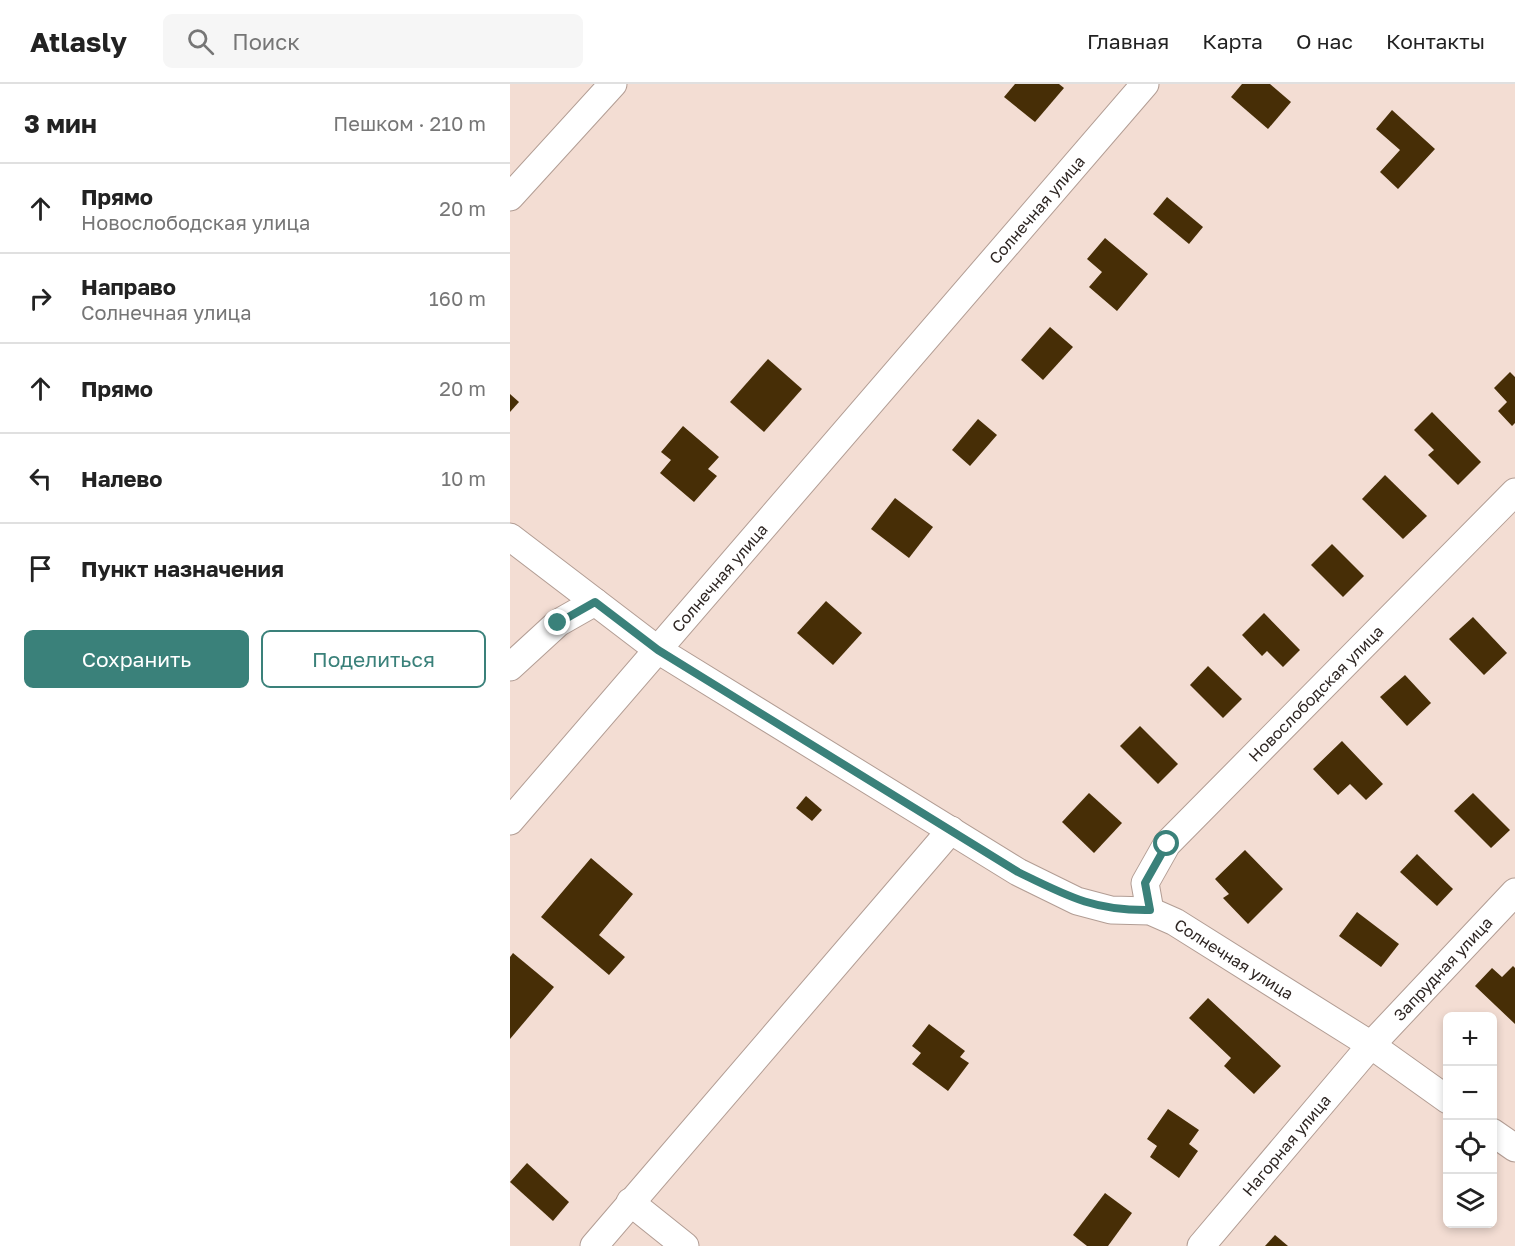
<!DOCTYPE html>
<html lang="ru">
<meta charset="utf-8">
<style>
:root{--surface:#fff;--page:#f6f6f6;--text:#222;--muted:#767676;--line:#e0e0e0;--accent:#3a817a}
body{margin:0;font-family:"Golos Text",sans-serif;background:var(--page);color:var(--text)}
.controls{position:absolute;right:18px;bottom:18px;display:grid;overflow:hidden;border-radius:9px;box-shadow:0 3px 9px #0003}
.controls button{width:54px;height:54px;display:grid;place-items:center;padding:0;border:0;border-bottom:2px solid var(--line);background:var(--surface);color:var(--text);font:30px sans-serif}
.stop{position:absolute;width:18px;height:18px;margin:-14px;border:4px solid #3a817a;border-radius:50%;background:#fff}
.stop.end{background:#3a817a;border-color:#fff;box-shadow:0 2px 6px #0008}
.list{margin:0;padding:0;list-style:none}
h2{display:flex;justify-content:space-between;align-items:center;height:78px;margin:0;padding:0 24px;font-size:26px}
h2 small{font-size:20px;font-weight:400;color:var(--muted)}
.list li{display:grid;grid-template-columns:39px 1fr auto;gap:18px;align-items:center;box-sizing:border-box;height:90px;padding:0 24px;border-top:2px solid var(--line)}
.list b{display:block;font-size:22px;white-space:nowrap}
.list p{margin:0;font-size:20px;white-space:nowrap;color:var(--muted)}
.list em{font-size:20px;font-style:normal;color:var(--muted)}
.actions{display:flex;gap:12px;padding:18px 24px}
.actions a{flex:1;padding:14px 0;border:2px solid var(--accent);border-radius:9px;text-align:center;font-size:21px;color:var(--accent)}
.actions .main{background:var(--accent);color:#fff}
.icon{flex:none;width:33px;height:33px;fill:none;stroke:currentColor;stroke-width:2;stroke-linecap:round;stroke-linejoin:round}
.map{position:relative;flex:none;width:1005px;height:1162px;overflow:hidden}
header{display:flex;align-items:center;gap:36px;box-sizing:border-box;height:84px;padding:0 30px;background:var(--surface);border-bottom:2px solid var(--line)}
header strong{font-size:28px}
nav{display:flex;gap:33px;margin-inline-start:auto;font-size:21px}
.search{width:420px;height:54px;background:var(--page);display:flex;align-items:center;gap:15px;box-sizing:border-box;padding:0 21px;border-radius:9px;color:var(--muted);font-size:22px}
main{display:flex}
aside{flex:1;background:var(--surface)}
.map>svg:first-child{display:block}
.building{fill:#472e06}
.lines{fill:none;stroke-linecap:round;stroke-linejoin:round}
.minor-casing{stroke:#b29d94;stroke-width:29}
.minor{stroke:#fff;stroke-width:27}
.route{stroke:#3a817a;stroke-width:8}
.labels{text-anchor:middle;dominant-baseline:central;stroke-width:6;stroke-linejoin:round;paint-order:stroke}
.street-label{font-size:16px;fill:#2e2623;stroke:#f3ddd3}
</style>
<header>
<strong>Atlasly</strong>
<div class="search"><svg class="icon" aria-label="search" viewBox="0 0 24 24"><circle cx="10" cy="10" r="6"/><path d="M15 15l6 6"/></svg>Поиск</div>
<nav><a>Главная</a><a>Карта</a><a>О нас</a><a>Контакты</a></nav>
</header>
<main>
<aside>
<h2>3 мин<small>Пешком · 210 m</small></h2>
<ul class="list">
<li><svg class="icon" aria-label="ahead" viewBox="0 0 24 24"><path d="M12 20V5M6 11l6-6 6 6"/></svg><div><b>Прямо</b><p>Новослободская улица</p></div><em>20 m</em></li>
<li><svg class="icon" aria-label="right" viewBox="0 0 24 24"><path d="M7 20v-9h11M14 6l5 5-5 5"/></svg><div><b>Направо</b><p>Солнечная улица</p></div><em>160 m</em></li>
<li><svg class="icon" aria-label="ahead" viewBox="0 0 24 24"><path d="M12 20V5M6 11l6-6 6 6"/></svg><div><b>Прямо</b></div><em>20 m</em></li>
<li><svg class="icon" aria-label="left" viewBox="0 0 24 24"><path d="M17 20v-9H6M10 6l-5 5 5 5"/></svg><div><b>Налево</b></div><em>10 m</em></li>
<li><svg class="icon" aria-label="arrive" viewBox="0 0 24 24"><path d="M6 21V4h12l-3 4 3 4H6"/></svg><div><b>Пункт назначения</b></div></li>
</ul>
<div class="actions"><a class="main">Сохранить</a><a>Поделиться</a></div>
</aside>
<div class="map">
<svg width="1005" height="1162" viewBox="0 0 1005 1162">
<rect width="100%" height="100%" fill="#f3ddd3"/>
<!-- building -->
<g class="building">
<polygon points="505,0 549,0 554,4 525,38 494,13"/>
<polygon points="732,0 760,0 781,18 758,45 721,13"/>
<polygon points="882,26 925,65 888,105 870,88 890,66 866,45"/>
<polygon points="657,113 693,143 679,160 643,130"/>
<polygon points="595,154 638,190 607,227 579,203 592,188 577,175"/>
<polygon points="540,243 563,263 533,296 511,276"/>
<polygon points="258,275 292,305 254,348 220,318"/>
<polygon points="1000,288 1005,293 1005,339 1002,342 988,327 997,318 984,304"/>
<polygon points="0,310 9,318 0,328"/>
<polygon points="922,328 971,378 948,401 918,371 924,366 904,346"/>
<polygon points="468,335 487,351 460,382 442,366"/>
<polygon points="173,342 209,373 198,385 207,392 184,418 150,389 161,376 151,368"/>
<polygon points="875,391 917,432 893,455 852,415"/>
<polygon points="385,414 423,443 399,474 361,445"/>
<polygon points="822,460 854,492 833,513 801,481"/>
<polygon points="316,517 352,549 323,581 287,549"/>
<polygon points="754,529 790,566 773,583 757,567 752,572 732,551"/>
<polygon points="963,533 997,569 974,591 939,555"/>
<polygon points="698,582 732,615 713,634 680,601"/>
<polygon points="895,591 921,619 897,642 870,613"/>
<polygon points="630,642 668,680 648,700 610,662"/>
<polygon points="832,657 873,700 856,716 840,700 828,711 803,685"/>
<polygon points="579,709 612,739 584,769 552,738"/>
<polygon points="963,709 1000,746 981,764 944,727"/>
<polygon points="296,712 312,726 302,737 286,724"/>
<polygon points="735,766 773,805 738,840 713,814 719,810 705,795"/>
<polygon points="907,770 943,805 927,822 890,788"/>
<polygon points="81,774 123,810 89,851 115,873 99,891 31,833"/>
<polygon points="847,828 889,860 871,883 829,852"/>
<polygon points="3,869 44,903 0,955 0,873"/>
<polygon points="1003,882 1005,884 1005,940 965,902 982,884 992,893"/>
<polygon points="698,914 771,982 744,1010 714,982 721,974 679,934"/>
<polygon points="419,940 455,967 450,973 459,979 438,1007 402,980 411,969 402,962"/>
<polygon points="658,1025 689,1046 679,1060 688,1067 669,1094 640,1073 647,1062 637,1055"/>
<polygon points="17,1079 59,1118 43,1137 0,1098"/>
<polygon points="595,1109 622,1129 598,1162 577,1162 563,1151"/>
<polygon points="765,1151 778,1162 755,1162"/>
</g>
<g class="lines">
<defs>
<g id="minor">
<polyline points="0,113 103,0"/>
<path id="s1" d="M0,453l148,113 360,222 59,29 34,9 39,1 25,11 196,123 77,55"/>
<polyline points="0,583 48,539 85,518"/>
<path id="s2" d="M0,737l635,-737"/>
<path id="s3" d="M640,827l-5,-28 22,-39 348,-352"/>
<polyline points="982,1048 1005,1064"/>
<polyline points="120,1118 175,1162"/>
<polyline points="84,1162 441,746"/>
<path id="s4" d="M691,1162l170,-201 144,-153"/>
</g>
</defs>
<!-- minor casing -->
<use href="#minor" class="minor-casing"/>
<!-- minor -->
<use href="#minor" class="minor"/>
</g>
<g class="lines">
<!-- route -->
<path class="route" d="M48,539l37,-21 63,48 360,222c49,24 76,39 132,38l-5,-27 22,-39"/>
</g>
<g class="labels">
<!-- street labels -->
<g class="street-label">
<text stroke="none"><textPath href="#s2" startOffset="807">Солнечная улица</textPath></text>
<text stroke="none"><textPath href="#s2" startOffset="321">Солнечная улица</textPath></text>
<text stroke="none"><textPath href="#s3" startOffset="285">Новослободская улица</textPath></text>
<text stroke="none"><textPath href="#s1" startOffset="846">Солнечная улица</textPath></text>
<text stroke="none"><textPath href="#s4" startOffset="368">Запрудная улица</textPath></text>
<text stroke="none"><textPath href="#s4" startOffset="132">Нагорная улица</textPath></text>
</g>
</g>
</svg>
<div class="controls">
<button>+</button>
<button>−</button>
<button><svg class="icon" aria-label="locate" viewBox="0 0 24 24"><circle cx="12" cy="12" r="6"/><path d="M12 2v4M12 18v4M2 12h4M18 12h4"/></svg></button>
<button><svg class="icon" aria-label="layers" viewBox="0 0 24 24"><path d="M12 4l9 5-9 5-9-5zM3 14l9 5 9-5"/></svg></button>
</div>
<div class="stop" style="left:657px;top:760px"></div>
<div class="stop end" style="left:48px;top:539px"></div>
</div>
</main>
